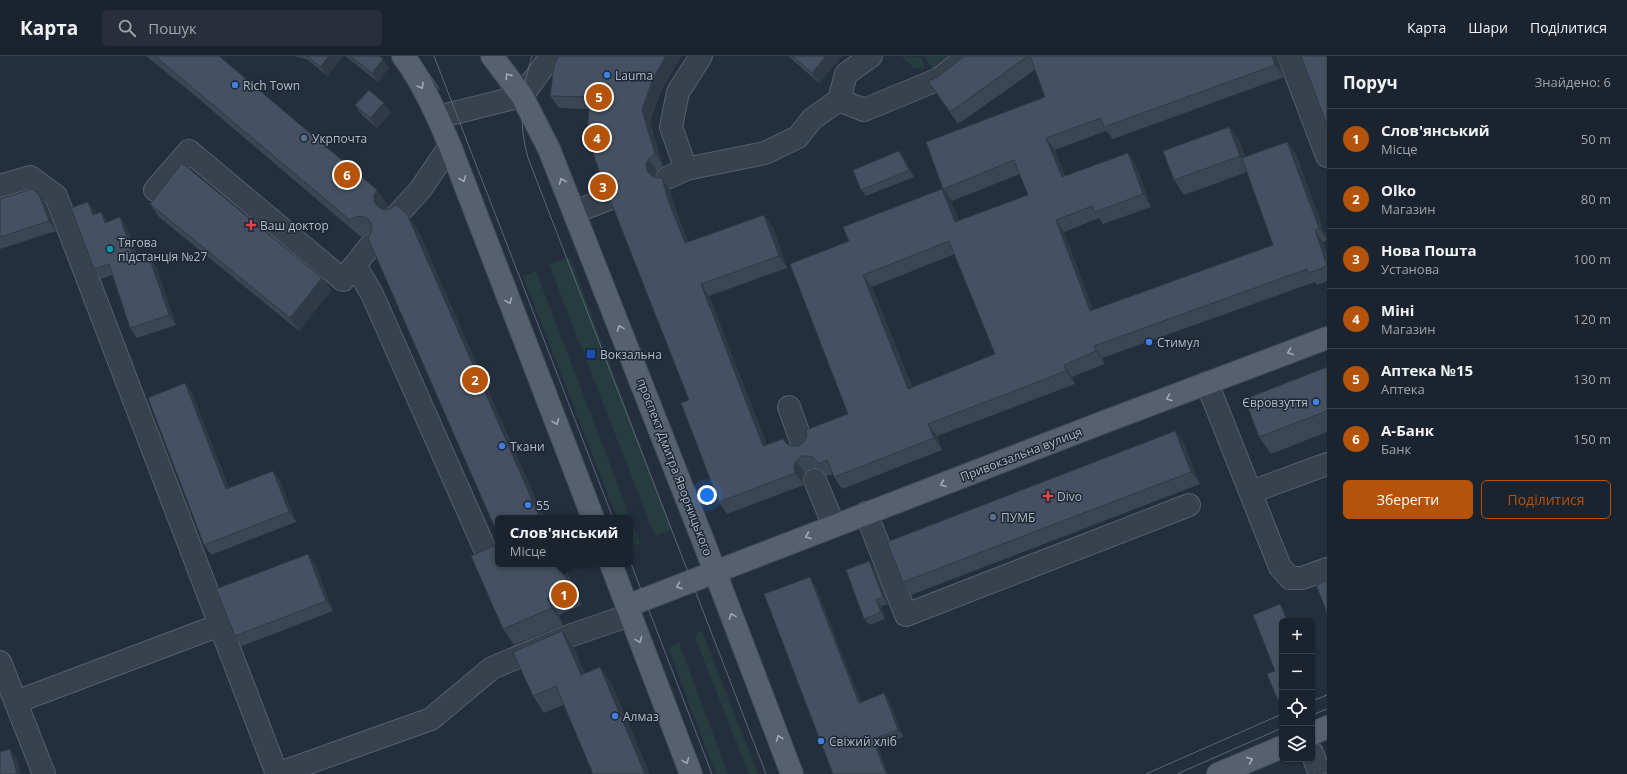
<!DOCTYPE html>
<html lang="uk">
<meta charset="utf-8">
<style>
:root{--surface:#1b232e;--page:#282f3a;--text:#f1f3f6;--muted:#a0a4aa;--line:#39404a;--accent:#b45309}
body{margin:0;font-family:"Open Sans",sans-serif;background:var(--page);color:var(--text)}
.controls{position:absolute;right:12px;bottom:12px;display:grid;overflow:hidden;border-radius:6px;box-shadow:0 1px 3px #0004}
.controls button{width:36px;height:36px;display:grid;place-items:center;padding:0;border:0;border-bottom:1px solid var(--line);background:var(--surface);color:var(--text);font:20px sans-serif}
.you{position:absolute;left:707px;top:439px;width:14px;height:14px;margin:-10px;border:3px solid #fff;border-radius:50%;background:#1a73e8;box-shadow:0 0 0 6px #1a73e833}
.badge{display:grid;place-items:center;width:26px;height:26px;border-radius:50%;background:var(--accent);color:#fff;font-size:13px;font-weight:700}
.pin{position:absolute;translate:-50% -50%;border:2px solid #fff;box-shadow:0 1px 4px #0006}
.popup{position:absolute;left:495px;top:459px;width:138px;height:52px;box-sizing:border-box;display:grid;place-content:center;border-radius:6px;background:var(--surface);filter:drop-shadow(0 1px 3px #0005);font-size:13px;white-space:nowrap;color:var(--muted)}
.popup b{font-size:15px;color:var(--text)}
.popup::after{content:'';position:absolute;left:50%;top:100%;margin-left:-8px;border:8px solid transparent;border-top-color:var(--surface)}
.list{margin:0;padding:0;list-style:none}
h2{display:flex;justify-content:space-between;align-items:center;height:52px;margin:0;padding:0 16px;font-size:17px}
h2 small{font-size:13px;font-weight:400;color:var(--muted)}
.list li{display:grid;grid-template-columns:26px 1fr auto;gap:12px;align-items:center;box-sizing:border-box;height:60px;padding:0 16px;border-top:1px solid var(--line)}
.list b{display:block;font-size:15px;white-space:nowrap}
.list p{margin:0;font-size:13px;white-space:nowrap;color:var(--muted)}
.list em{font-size:13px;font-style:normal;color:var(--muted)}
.actions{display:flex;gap:8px;padding:12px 16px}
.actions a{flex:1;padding:9px 0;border:1px solid var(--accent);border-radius:6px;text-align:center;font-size:14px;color:var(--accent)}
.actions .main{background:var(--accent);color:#fff}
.icon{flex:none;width:22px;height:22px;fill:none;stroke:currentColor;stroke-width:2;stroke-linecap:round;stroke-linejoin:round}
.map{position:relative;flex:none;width:1327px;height:718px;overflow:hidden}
header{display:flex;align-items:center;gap:24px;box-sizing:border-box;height:56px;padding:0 20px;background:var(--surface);border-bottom:1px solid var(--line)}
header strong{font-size:19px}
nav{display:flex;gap:22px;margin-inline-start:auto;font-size:14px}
.search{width:280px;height:36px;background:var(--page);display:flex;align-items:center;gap:10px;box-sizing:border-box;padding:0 14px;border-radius:6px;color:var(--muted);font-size:15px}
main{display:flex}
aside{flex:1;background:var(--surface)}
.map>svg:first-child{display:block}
.green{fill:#263c3f}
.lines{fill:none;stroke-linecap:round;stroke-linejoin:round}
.minor-casing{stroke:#565f6c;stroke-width:24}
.major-casing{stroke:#414a57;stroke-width:24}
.minor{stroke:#38414e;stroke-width:22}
.major{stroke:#56606e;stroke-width:22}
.tram{stroke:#5a6575;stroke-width:1}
.wall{fill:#3b4654;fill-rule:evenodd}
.shaded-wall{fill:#303945}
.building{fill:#455162;stroke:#303945;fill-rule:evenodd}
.oneway{stroke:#a1aab7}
.shop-dot{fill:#3f7fe0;stroke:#1d2633;stroke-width:1.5}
.service-dot{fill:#5c6f8a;stroke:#1d2633;stroke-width:1.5}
.health-dot{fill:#e0444e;stroke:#1d2633;stroke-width:1.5}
.culture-dot{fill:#0f9aa8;stroke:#1d2633;stroke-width:1.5}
.transit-dot{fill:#1a4fb4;stroke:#1d2633;stroke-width:1.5}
.labels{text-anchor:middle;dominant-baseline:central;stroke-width:3;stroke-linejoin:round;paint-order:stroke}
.poi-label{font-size:12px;fill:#b4bcc9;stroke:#1d2633;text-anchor:start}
.street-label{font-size:12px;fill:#b4bcc9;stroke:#1d2633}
</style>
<header>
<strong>Карта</strong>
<div class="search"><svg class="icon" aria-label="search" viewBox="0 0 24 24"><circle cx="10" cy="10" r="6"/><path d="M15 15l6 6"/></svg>Пошук</div>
<nav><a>Карта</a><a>Шари</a><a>Поділитися</a></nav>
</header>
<main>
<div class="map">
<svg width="1327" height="718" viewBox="0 0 1327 718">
<rect width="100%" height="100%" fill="#242f3e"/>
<!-- green -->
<g class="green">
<polygon points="901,0 921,1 925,13 914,12"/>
<polygon points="924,0 950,0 948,5 933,14"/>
<polygon points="570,201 672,474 655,480 549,209"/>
<polygon points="536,215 640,487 630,491 630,462 617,462 523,220"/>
<polygon points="702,575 758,718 749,718 696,584 697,576"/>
<polygon points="679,587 728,718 716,718 668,592"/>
</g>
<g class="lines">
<defs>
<g id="minor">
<polyline points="1289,0 1327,100"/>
<polyline points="839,44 864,54 939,23 968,0"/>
<polyline points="438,61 522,40 551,0"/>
<polyline points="686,113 671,71 678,36 701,0"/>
<polyline points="667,122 686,113 765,97 798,81 812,63 839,44 846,18 871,0"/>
<polyline points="0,130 30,121 56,140 277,718"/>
<polyline points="155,134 189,95 343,224 371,189"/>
<polyline points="575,156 613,141"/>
<polyline points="398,158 420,134 450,90"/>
<polyline points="355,209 372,238 488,500"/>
<polyline points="1207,327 1280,511 1290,522 1302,522 1327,513"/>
<polyline points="789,351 803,390"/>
<polyline points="815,424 834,470"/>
<polyline points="1251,436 1327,408"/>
<polyline points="866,457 906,559 1189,449"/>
<polyline points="0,606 44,718"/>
<polyline points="16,646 220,569"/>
<polyline points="1312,697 1320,718"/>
<polyline points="277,718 431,663 492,612 569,580 630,559"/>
</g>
<g id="major">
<path d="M403,0c20,27 34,59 47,90l143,372"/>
<polyline points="492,0 522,40 549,93 704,487 792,718"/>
<polyline points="611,508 691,718"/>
<polyline points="627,550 1104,366 1327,282"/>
<polyline points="1312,678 1327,671"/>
<polyline points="1218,718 1282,691"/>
</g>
</defs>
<!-- minor casing -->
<use href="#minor" class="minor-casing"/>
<!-- major casing -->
<use href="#major" class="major-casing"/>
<!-- minor -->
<use href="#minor" class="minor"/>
<!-- major -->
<use href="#major" class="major"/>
<!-- tram -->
<g class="tram">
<polyline points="417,0 439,33"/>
<polyline points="434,0 613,462"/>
<path d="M532,0c-11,37 -14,64 -4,102l238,616"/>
<polyline points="630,505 712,718"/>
<polyline points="1312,645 1327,639"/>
<polyline points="1312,659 1327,653"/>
<polyline points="1146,718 1282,658"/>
<polyline points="1177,718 1282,672"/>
</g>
</g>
<!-- wall -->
<g class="wall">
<polygon points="146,0 219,0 377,134 388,150 387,154 407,158 418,174 544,462 498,462 371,177 367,177 361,181 193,38"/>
<polygon points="294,0 343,0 327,20 308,4"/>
<polygon points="345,0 379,0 389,12 378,26"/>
<path d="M558,0h124l-5,7 -17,30 -10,29 13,44 -6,5 -2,6 2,1h5l8,12 7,23 11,29 85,-15 14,41 -78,28 58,149 20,-1 5,2h6l50,-32 1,-173 93,-52 9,12 8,20 69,-26 -8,-21 -68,27 -9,-12 102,-92 -10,-27 -77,54 -30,-43 10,-4 26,-21h313l7,21 -171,62 -7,-8 -51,19 10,26 71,-11 15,42 -48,17 -4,-6 -35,14 29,78 180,-65 -26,-73 -63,23 -10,-15 55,-53 11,14 5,16 42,-15 9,12 31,86 -4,2 4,11v28l-10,4 -2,-3 -213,76 3,6 -33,13 3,7 -138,52 5,14 -100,39 -8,-12 -1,-3 -6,2 -5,-6 -5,-2h-6l-6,5 -2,6 1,6 -77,29 -8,-12 -30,-102 -74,-208 2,-5v-2h-8l-9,-12 -11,-64 -30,-1 -9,-12zM955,198l40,100 -83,33 -40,-100z"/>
<polygon points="788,0 842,0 819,27"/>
<polygon points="355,49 391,57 377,72 362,59"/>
<polygon points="899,95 904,102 914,121 866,140 861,134"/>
<polygon points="0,143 46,148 56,175 0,193"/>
<polygon points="150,148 322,222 331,234 299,275 159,161"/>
<polygon points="95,156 96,158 101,156 108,166 120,161 127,171 139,205 149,201 156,211 176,269 137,282 130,272 112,219 101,223 94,213"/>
<polygon points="1327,311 1327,376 1271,398 1259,381"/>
<polygon points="185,327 192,337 229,432 273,415 280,425 296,466 211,499 204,489"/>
<polygon points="1175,375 1184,388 1200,428 911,539 903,526"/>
<polygon points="869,505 874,512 888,548 881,550 885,563 869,569 864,563"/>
<polygon points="315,508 333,555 242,590 235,580"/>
<polygon points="498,508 564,508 582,549 559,559 563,569 514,589 503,573"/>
<polygon points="814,527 861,646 884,637 889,644 903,681 878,690 833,718"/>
<polygon points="1280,548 1284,554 1282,565 1282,648 1281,648 1277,642 1275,615"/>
<polygon points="574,592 585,618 612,628 544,657 533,640"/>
</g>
<!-- shaded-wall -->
<g class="shaded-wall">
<polygon points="329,0 343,0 327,20 320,11"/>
<polygon points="666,0 682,0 677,7 660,37 650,66 663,110 655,98 642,54 652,25"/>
<polygon points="826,0 842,0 819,27 812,17"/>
<polygon points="1272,0 1277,0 1284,21 1275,9"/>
<polygon points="383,3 389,12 378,26 372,17"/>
<polygon points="384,47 391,57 377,72 370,62"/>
<polygon points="1229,71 1240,85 1250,114 1240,100"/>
<polygon points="1046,82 1055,94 1070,133 1062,121"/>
<polygon points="1287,86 1296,98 1327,184 1319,172"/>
<polygon points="899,95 904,102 914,121 909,114"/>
<polygon points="1128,97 1136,109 1151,151 1143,138"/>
<polygon points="648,103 657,115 655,121 656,127 647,115 646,108"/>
<polygon points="662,122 670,134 677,157 693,199 685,187 668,144"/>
<polygon points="942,133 951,145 964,179 955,166"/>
<polygon points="377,134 388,150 386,156 390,167 374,145 374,139"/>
<polygon points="39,138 46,148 56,175 49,165"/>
<polygon points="88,146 95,156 100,169 93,159"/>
<polygon points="101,156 108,166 105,167"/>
<polygon points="407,158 418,174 544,462 540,462"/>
<polygon points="764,159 773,171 787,212 779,200"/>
<polygon points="120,161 127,171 142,216 135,206"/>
<polygon points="1056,164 1064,176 1098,267 1090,255"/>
<polygon points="1315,174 1323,186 1327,197 1327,209"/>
<polygon points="149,201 156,211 176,269 169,259"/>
<polygon points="863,219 872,231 917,345 908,333"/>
<polygon points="322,222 331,234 299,275 290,262"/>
<polygon points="701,228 709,240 772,402 763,390"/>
<polygon points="1094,290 1102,302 1105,308 1096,295"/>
<polygon points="1064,309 1072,321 1075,328 1066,315"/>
<polygon points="185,327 192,337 233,443 226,433"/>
<polygon points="928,368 937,380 942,394 934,382"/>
<polygon points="1175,375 1184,388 1200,428 1191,416"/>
<polygon points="796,405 805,417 803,423 804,429 795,417 794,411"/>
<polygon points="273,415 280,425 296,466 289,456"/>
<polygon points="308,498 315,508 333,555 326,545"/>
<polygon points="869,505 874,512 888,548 883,541"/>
<polygon points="560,508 564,508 582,549 570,532"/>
<polygon points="810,521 814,527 864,654 859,647"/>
<polygon points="547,542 559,559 563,569 552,552"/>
<polygon points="876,544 881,550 885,563 881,556"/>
<polygon points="1280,548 1284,554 1288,565 1287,565"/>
<polygon points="562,575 574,592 593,636 581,619"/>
<polygon points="600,611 612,628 650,718 645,718"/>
<polygon points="884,637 889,644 903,681 898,674"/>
<polygon points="873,683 878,690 888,718 886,718"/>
<polygon points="10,693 17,703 21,718 17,718"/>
</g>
<!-- building -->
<g class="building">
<polygon points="155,0 219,0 377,134 374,139 374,145 378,151 384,154 390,153 396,149 407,158 540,462 498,462 498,479 368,182 372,175 371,168 368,163 362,160 355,161 350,164 181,22"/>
<polygon points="307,0 329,0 320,11"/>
<polygon points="350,0 379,0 383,3 372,17"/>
<path d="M558,0h108l-14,25 -10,29 13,44 -7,5 -2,5 1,7 5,5 5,2h5l6,22 17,43 79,-28 15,41 -78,28 62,162 20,-7 4,5 5,2h6l6,-4 3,-6 -1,-6 42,-16 -58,-150 59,-23 -6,-14 99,-38 13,33 73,-27 -14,-35 -71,29 -17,-47 119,-45 -15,-41h242l3,9 -171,62 -3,-9 -55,20 16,39 66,-24 15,41 -48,18 -3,-6 -36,14 34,91 183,-66 -31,-87 45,-16 32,86 -4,2 12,36 -18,7 -2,-4 -213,77 2,5 -32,14 2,6 -138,53 6,14 -100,39 -7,-17 -9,4 -4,-6 -5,-2h-7l-6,5 -2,6 1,6 -76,29 -38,-99 8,-3 -80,-203 6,-5 2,-5 -1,-6 -4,-6 -5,-2h-7l-6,-17 -6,-30 1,-29 -39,-1 4,-30zM949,185l46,113 -87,35 -45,-114z"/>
<polygon points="792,0 826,0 812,17"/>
<polygon points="964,0 1028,0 950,56 928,25 938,21"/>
<polygon points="1301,0 1327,0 1327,69"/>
<polygon points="369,34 384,47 370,62 355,49"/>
<polygon points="1229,71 1240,100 1174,124 1163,95"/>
<polygon points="899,95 909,114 861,134 853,114"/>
<polygon points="182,107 322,222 290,262 150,148"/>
<polygon points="32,133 39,138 49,165 0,181 0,143"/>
<polygon points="88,146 93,159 101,156 105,167 120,161 135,206 149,201 169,259 130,272 109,208 94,213 71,152"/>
<polygon points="1327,311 1327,355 1259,381 1245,343"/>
<polygon points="185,327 226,433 273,415 289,456 204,489 148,342"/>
<polygon points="1175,375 1191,416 903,526 887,486"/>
<polygon points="498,488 498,508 560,508 570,532 547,542 552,552 503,573 471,500"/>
<polygon points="308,498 326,545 235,580 216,533"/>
<polygon points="869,505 883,541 876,544 881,556 864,563 846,514"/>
<polygon points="810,521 859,647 884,637 898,674 873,683 886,718 833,718 764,538"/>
<polygon points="1327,525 1327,557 1316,529"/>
<polygon points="1280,548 1287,565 1282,565 1282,640 1277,642 1267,618 1275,615 1253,559"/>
<polygon points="562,575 581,619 600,611 645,718 593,718 556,630 533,640 513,596"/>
<polygon points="10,693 17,718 0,718 0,696"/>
<polygon points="1327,714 1327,718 1316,718"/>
</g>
<!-- one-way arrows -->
<defs><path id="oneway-chevron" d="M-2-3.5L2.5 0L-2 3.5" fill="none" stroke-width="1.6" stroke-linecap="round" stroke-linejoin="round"/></defs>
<g class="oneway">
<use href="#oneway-chevron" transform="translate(508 20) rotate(-125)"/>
<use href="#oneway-chevron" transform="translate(421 30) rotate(60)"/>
<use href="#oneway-chevron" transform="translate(463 123) rotate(69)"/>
<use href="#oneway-chevron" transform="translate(562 125) rotate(-112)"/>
<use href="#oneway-chevron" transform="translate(509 245) rotate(69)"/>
<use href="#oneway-chevron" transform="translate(620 272) rotate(-111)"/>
<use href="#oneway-chevron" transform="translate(1290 296) rotate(160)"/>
<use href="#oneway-chevron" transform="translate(1169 342) rotate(159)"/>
<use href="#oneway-chevron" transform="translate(556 366) rotate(69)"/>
<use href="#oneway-chevron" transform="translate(943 428) rotate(159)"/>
<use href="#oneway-chevron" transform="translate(808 480) rotate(159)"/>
<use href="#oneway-chevron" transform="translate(679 530) rotate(159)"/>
<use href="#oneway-chevron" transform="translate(732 560) rotate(-111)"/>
<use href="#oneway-chevron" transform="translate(639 584) rotate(69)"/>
<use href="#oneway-chevron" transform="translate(779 682) rotate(-111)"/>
<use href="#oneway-chevron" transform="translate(1250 704) rotate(-23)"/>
<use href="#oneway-chevron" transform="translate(686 705) rotate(69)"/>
</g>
<!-- markers -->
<g class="shop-dot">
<circle cx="607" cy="19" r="4"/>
<circle cx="235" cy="29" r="4"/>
<circle cx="1149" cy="286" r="4"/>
<circle cx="1316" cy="346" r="4"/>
<circle cx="502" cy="390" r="4"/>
<circle cx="528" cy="449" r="4"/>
<circle cx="615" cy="660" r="4"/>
<circle cx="821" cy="685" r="4"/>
</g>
<g class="service-dot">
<circle cx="304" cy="82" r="4"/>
<circle cx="993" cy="461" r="4"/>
</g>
<g class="health-dot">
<path d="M249 163h4v4h4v4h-4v4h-4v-4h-4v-4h4z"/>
<path d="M1046 434h4v4h4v4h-4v4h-4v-4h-4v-4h4z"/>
</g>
<circle class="culture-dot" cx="110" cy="193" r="4"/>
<rect class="transit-dot" x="586" y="293" width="10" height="10" rx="2"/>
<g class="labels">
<!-- poi labels -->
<g class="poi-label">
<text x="615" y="19">Lauma</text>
<text x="243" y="29">Rich Town</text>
<text x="312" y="82">Укрпочта</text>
<text x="260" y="169">Ваш доктор</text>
<text x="118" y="186">Тягова<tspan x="118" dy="14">пiдстанцiя №27</tspan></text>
<text x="1157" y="286">Стимул</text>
<text x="600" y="298">Вокзальна</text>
<text x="1308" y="346" text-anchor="end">Євровзуття</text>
<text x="510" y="390">Ткани</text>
<text x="1057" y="440">Divo</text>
<text x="536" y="449">55</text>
<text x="1001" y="461">ПУМБ</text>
<text x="623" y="660">Алмаз</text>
<text x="829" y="685">Свіжий хліб</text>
</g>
<!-- street labels -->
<g class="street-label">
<text transform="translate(1021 398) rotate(-21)">Привокзальна вулиця</text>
<text transform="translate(675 411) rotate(69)">проспект Дмитра Яворницького</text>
</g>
</g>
</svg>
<div class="controls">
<button>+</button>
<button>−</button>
<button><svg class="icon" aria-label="locate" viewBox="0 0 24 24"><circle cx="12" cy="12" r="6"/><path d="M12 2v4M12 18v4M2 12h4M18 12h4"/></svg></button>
<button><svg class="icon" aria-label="layers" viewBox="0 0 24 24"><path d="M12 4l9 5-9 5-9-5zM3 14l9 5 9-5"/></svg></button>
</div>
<div class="you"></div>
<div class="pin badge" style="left:564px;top:539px">1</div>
<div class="popup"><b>Слов'янський</b>Місце</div>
<div class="pin badge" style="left:475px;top:324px">2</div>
<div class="pin badge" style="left:603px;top:131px">3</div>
<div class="pin badge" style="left:597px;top:82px">4</div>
<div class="pin badge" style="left:599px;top:41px">5</div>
<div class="pin badge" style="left:347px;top:119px">6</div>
</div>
<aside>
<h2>Поруч<small>Знайдено: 6</small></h2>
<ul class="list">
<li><span class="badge">1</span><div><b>Слов'янський</b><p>Місце</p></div><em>50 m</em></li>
<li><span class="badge">2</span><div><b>Olko</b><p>Магазин</p></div><em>80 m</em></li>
<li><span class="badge">3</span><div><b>Нова Пошта</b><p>Установа</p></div><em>100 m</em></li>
<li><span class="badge">4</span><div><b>Міні</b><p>Магазин</p></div><em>120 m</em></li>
<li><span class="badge">5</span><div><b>Аптека №15</b><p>Аптека</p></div><em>130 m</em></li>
<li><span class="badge">6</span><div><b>А-Банк</b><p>Банк</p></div><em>150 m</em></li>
</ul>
<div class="actions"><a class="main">Зберегти</a><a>Поділитися</a></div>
</aside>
</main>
